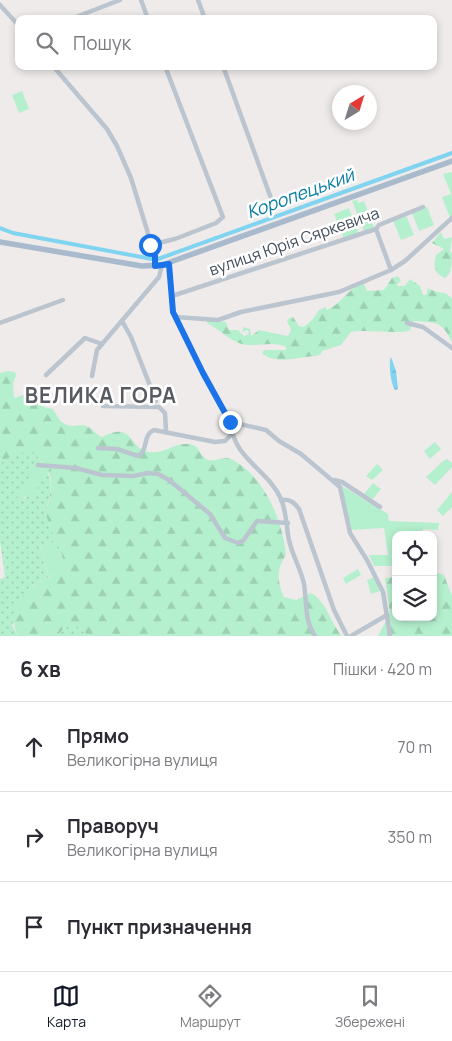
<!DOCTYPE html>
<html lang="uk">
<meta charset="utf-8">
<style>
:root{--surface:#fff;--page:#f2f2f3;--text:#2b2b33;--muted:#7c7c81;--line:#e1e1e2;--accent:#111827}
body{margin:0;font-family:Manrope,sans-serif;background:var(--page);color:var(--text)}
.controls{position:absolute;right:15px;bottom:15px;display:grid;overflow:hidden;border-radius:10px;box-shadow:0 2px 8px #0003}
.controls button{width:45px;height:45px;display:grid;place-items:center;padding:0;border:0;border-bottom:1px solid var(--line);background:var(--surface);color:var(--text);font:25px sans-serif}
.compass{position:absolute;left:332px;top:85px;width:45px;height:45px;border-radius:50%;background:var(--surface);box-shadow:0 2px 8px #0003;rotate:38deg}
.stop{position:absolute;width:15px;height:15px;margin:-11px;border:4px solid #1a73e8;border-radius:50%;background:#fff}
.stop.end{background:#1a73e8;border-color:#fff;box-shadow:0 1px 5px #0008}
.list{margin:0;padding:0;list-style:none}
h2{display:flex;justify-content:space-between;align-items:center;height:65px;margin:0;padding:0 20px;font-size:21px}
h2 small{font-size:16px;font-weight:400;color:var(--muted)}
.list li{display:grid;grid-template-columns:32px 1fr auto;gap:15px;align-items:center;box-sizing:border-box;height:90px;padding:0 20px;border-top:1px solid var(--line)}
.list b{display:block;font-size:19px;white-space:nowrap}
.list p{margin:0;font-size:16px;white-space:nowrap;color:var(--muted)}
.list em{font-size:16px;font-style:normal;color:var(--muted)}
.icon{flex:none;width:28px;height:28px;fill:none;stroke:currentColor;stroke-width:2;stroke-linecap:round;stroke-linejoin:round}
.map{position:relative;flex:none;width:452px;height:636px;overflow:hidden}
.search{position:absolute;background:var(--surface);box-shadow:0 2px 8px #0003;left:15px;right:15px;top:15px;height:55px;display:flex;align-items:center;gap:12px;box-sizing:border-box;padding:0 18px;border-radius:10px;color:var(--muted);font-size:19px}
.sheet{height:335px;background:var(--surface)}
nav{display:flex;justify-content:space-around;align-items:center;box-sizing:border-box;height:70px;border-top:1px solid var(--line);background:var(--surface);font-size:14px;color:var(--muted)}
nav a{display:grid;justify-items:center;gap:2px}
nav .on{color:var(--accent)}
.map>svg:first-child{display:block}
.grass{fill:url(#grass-dots)}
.forest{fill:url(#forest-firs)}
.garden{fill:#b5f0ce}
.water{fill:url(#water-ripples)}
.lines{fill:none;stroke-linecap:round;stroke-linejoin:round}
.canal{stroke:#80d4f0;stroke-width:4}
.minor{stroke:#bbc5cf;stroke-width:4.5}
.major{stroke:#a9bacd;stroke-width:5.5}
.route{stroke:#1a73e8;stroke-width:6}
.labels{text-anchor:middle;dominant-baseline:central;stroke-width:5;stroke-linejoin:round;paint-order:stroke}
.street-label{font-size:16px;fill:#434e5a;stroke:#fff}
.water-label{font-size:18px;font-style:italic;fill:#057ca3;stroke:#fff}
.district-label{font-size:21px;font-weight:bold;letter-spacing:1px;fill:#585b61;stroke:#fff}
</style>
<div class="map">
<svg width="452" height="636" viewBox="0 0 452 636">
<defs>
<pattern id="grass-dots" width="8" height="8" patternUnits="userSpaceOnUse" patternTransform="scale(1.25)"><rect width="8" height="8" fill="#b5f0ce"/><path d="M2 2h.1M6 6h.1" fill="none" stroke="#9dcfb3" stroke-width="1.8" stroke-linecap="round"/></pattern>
<pattern id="forest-firs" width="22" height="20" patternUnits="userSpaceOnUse" patternTransform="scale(1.25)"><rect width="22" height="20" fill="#b5f0ce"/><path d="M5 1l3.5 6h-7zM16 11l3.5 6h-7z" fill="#9dcfb3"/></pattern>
<pattern id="water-ripples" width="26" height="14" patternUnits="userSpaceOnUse" patternTransform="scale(1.25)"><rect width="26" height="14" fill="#80d4f0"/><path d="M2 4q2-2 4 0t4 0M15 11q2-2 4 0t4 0" fill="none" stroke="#6aaec5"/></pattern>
</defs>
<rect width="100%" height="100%" fill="#efebeb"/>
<!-- grass -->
<g class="grass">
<path d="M23,451l12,2 9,14 -24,35 9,-7 18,-23c9,15 -1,28 0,43 1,18 21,32 16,51l-8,-24 -15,5 9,30 -15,8 -22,40 6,11h-18v-57l5,-2 -5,-36v-77l11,-10z"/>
<polygon points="65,627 78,627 89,636 57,636"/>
</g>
<!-- forest -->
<g class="forest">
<path d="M441,232l3,7 8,-2 -2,15 2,1c0,10 0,20 -7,25 -11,-5 -12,-11 -9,-23l8,-6 -12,-6z"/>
<path d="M398,276l3,5 -4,3 1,2h7l5,-7 10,7 3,9h3l2,-7c10,7 17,1 24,11v44c-10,-23 -16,-20 -39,-22l-3,9c-7,5 -47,-1 -59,2l-10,13 -19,6 -1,3 -5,2c-16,1 -42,9 -54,-3l2,-3h22v-3c-12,-6 -25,-1 -38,-2 -16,-1 -27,-15 -41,-22v-3l19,2 3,8h9l6,6 5,-2 -1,-4 -6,2 2,-5 6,2 1,7 8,-6 29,6 3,-6 -4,-9 2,-3 4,-1 6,9 5,1 8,-7 7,-10 7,-3v3c16,-5 20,-22 38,-26l3,7 17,-1 8,-12z"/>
<path d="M9,371l6,1 1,4 -3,7 1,15 11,-3 16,6 3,6 9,2c6,10 8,16 20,17 5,0 9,-2 13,0 7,2 9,8 16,11 33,-17 25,12 48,15 13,2 23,-8 36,-8 13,-1 12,9 20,15 7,5 17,-4 25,0 33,16 52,62 55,96 -10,15 -9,26 -2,42l12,3 15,-7c17,10 18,28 31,43h-253l-11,-9h-13l-8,9h-39c-15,-30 14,-55 41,-62 12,-26 -9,-35 -12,-58 -1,-13 7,-26 3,-40 -3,-8 -11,-16 -15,-23 -16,-2 -23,1 -35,11v-91z"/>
<polygon points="438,573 444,575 452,596 452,636 378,636 390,613 385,578 396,577 396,617 416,617 425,621 428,617 433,617 433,577"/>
</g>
<!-- garden -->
<g class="garden">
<polygon points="22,91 29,109 19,113 12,95"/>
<polygon points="452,172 452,216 450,218 442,197 451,194 443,174"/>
<polygon points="357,200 358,203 364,201 374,227 364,231 352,201"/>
<polygon points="427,207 434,225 419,231 412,213"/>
<polygon points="349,208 359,234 344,239 334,214"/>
<polygon points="406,215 414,235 401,240 393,220"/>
<polygon points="435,442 441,449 430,459 424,451"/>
<polygon points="447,459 452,463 452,467 435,485 426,477 443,461"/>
<polygon points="377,464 383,470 372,480 366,476"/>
<polygon points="35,466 51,467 33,495 25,497 20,502 16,500"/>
<polygon points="373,483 381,489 373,499 364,494"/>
<polygon points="342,486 388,514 389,521 439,523 438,530 423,529 423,535 396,535 396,566 374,566 369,555 388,555 384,528 350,530"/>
<polygon points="452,492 452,507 443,516 437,510"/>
<polygon points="55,542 63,566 60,574 49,577 40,547"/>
<polygon points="358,569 361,575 346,584 343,578"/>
<polygon points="374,577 380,591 371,594 367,580"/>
</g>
<!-- water -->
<path class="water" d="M391,357l5,14 2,18 -3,1c-4,-5 -7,-28 -4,-33z"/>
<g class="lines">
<!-- canal -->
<g class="canal">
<polyline points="0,228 13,233 152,259"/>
<polyline points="158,259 452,153"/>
</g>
<!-- minor -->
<g class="minor">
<polyline points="141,0 148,19"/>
<polyline points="198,0 205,19"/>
<polyline points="0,5 19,26"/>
<polyline points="71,19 120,0"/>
<polyline points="53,66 107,129 117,146 131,178 155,256 155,266"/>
<polyline points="223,66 272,201"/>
<polyline points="376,229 391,270"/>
<polyline points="150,245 175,239 216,223 223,217 165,66"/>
<polyline points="169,264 173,312 203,373 231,422 266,430 279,441 301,454 340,487 350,533 367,560 383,592 390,636"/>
<polyline points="172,296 376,229 379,225 423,207"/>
<polyline points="176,317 218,320 241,312 339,292 391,270 405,261 452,218"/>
<polyline points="122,321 131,337 156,401"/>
<polyline points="0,323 63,300"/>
<polyline points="407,323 423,327 452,348"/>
<polyline points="46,375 85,338 102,344"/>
<polyline points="92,376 97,350 159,277 162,265"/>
<polyline points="103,406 159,407 165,413 166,431"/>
<path d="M231,422c1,36 37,47 50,77 6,14 5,28 8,41 3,15 12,29 15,44 3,18 0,36 11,52"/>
<path d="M98,448l19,1 21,7c11,-6 4,-21 16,-26l61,12 10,-1 6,-6"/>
<polyline points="38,465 76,468 102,475 133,476 148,473 158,474 169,480 210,514 225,538 238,543 243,541 257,521 288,523"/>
<polyline points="334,480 342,482 380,507"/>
<path d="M281,500c9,-1 13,2 18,9l35,101 13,26"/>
<polyline points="351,636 387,615"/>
</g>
<!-- major -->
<polyline class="major" points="0,242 142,266 162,265 452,161"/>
</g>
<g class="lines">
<!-- route -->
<polyline class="route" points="150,245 155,256 155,266 169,264 173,312 203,373 230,422"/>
</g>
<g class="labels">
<!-- street labels -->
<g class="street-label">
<text transform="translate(294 241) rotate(-19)">вулиця Юрія Сяркевича</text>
</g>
<!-- water labels -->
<g class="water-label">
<text transform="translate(300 193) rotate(-20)">Коропецький</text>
</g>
<!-- district labels -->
<g class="district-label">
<text x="101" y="395">ВЕЛИКА ГОРА</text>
</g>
</g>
</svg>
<div class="controls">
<button><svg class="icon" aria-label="locate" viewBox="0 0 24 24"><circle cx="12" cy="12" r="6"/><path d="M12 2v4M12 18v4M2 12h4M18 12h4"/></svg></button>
<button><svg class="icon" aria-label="layers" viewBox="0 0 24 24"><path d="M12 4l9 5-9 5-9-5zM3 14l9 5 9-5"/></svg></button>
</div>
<svg class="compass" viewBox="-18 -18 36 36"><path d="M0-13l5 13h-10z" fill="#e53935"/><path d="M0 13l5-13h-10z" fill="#7c7c81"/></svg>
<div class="stop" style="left:150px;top:245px"></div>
<div class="stop end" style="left:230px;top:422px"></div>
<div class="search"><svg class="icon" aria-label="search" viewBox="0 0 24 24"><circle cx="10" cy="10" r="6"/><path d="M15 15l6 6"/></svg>Пошук</div>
</div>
<section class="sheet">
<h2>6 хв<small>Пішки · 420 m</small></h2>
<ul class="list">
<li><svg class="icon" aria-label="ahead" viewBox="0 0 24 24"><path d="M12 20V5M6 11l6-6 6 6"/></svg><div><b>Прямо</b><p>Великогірна вулиця</p></div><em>70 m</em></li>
<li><svg class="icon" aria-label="right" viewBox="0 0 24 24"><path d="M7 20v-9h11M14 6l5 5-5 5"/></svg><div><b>Праворуч</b><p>Великогірна вулиця</p></div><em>350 m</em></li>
<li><svg class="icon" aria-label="arrive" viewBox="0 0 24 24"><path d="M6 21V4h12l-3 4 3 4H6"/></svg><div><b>Пункт призначення</b></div></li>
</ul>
</section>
<nav>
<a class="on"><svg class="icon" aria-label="map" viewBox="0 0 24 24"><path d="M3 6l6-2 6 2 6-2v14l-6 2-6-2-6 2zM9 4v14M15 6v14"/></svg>Карта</a>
<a><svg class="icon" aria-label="directions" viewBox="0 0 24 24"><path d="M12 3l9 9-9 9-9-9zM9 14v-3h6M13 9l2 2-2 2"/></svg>Маршрут</a>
<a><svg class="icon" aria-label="saved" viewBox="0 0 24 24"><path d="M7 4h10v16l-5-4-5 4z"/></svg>Збережені</a>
</nav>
